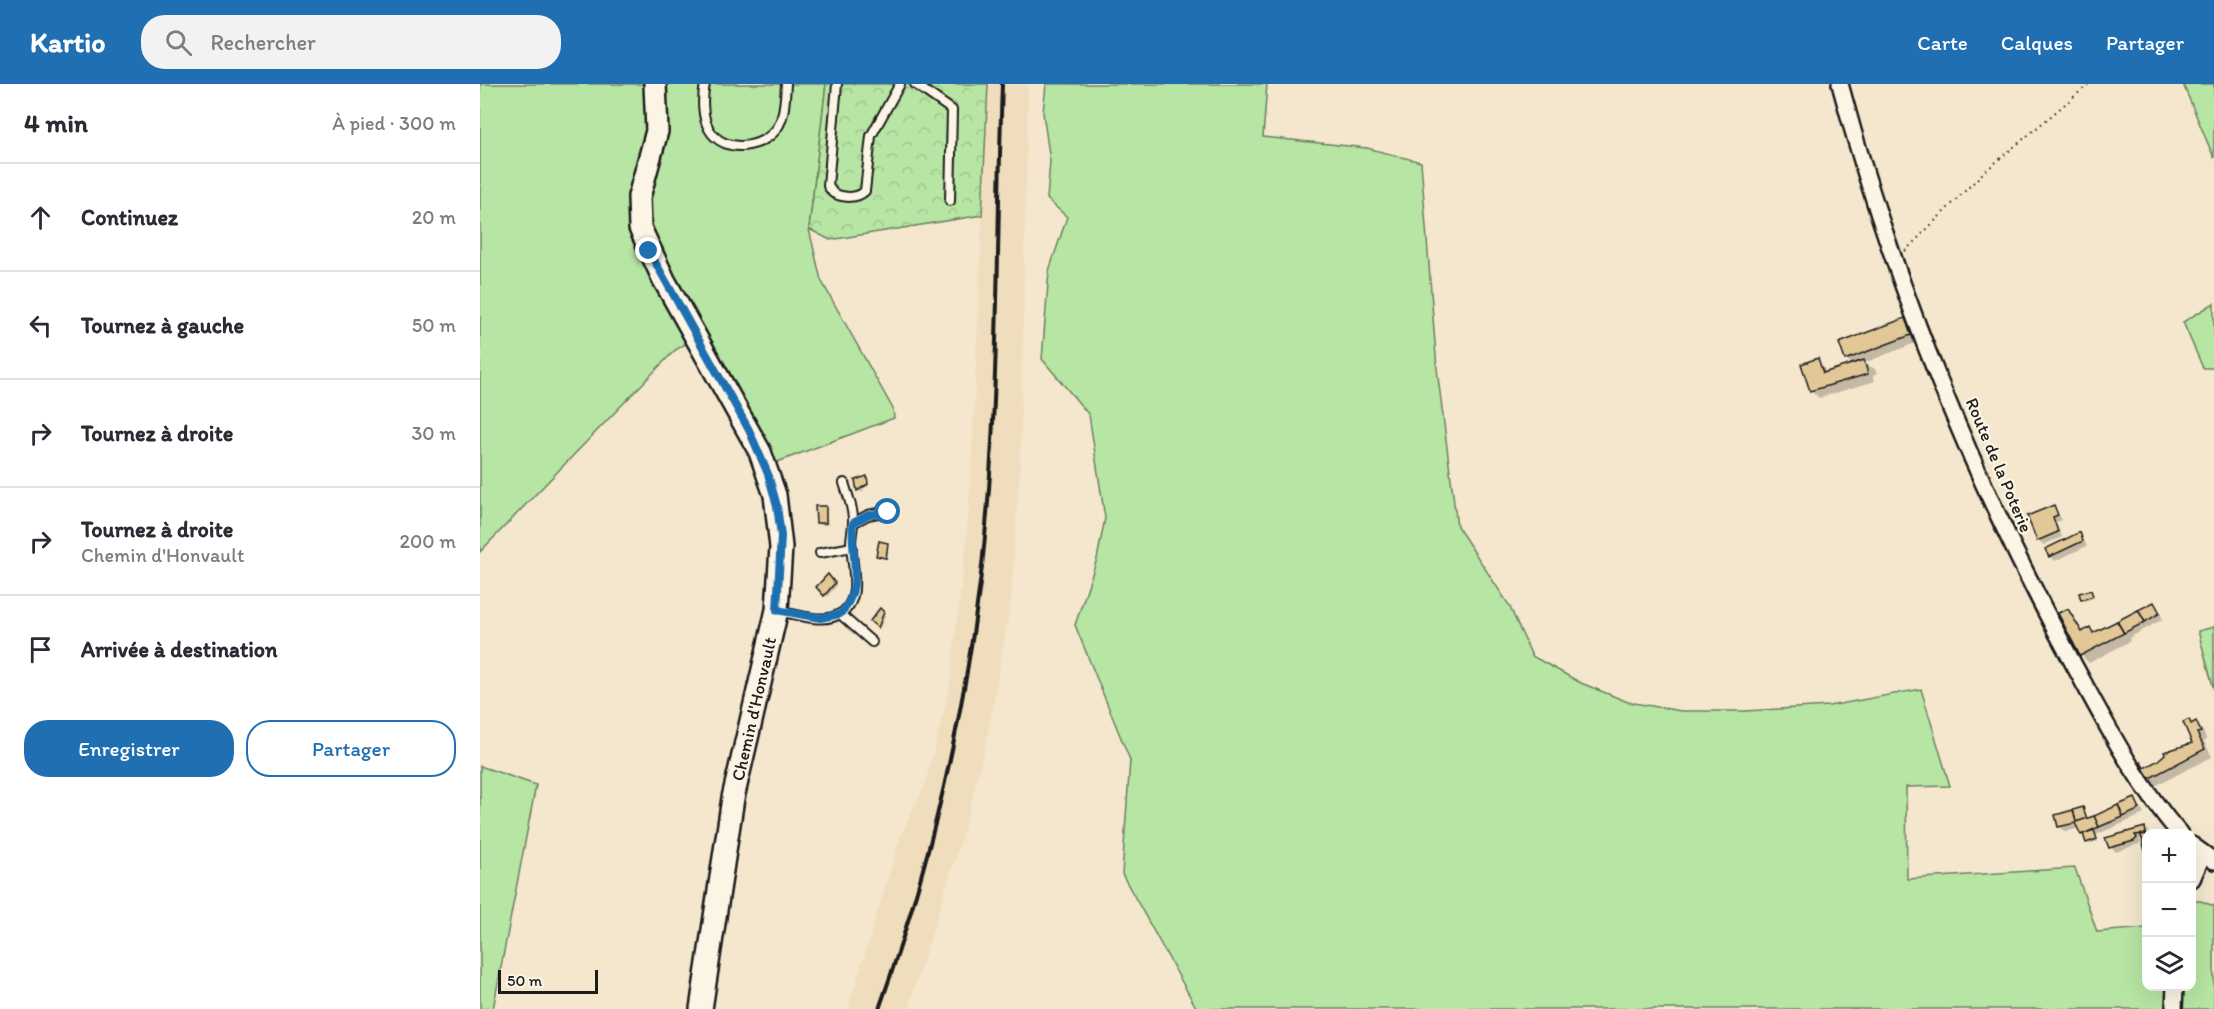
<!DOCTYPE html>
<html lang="fr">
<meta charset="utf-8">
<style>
:root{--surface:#fff;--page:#f2f2f3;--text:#2b2b33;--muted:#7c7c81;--line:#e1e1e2;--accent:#1f6fb2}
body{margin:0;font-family:Itim,sans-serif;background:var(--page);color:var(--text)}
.controls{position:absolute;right:18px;bottom:18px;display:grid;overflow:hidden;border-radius:12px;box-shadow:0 6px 24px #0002}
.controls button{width:54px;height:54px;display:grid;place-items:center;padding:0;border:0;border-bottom:2px solid var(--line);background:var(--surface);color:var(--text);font:30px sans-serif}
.scale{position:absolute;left:18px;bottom:15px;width:100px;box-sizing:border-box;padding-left:6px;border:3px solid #1c1c1c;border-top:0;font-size:16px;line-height:21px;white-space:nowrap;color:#1c1c1c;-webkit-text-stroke:4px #fcf5e5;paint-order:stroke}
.stop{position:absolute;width:18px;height:18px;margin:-14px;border:4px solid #1f6fb2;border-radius:50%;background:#fff}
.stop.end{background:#1f6fb2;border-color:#fff;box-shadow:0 2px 6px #0008}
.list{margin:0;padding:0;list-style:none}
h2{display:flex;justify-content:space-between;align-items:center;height:78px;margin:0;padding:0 24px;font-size:26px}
h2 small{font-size:20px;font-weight:400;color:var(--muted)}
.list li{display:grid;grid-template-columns:39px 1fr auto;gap:18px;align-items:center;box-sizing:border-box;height:108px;padding:0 24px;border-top:2px solid var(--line)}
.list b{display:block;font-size:22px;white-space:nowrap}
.list p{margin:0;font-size:20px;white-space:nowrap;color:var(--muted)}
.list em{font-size:20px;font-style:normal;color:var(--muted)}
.actions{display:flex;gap:12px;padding:18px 24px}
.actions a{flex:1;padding:14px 0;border:2px solid var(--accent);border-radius:24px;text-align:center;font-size:21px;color:var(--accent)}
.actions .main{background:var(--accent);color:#fff}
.icon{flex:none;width:33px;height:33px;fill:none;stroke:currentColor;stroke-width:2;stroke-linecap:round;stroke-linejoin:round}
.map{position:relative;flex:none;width:1734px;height:925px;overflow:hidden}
header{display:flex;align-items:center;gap:36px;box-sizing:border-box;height:84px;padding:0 30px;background:var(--accent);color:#fff}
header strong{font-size:28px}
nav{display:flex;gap:33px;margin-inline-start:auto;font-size:21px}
.search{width:420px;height:54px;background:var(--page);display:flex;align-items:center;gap:15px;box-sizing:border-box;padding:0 21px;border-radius:24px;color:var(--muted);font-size:22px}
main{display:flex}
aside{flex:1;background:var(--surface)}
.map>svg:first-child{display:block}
.built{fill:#efddbe}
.grass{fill:#b7e5a3;stroke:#6a8060;stroke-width:1.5}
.park{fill:url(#park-crowns);stroke:#6a8060;stroke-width:1.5}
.shadow{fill:#0003}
.building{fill:#e2c797;stroke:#1c1c1c;stroke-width:1.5}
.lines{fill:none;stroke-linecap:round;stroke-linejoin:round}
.lane-casing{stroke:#1c1c1c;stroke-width:12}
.street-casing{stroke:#1c1c1c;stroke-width:20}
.secondary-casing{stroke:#1c1c1c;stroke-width:26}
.path{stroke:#1c1c1c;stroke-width:2;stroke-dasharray:1.5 4.5;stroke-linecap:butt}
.lane{stroke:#fcf5e5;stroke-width:8}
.street{stroke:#fcf5e5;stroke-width:15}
.secondary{stroke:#fcf5e5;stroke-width:21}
.rail{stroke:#1c1c1c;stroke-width:4}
.route{stroke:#1f6fb2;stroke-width:8}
.labels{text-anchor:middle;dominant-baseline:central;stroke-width:4.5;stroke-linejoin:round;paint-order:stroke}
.street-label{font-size:18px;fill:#1c1c1c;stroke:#fcf5e5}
</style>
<header>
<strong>Kartio</strong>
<div class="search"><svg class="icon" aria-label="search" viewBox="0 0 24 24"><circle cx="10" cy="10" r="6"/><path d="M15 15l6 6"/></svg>Rechercher</div>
<nav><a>Carte</a><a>Calques</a><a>Partager</a></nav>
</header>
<main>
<aside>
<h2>4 min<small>À pied · 300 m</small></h2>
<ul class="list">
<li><svg class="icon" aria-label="ahead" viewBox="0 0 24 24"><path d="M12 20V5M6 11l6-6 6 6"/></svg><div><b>Continuez</b></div><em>20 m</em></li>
<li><svg class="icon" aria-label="left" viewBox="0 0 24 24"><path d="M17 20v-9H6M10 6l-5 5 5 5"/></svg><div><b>Tournez à gauche</b></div><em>50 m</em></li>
<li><svg class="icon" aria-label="right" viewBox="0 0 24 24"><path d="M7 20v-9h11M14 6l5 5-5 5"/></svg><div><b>Tournez à droite</b></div><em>30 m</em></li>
<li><svg class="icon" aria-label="right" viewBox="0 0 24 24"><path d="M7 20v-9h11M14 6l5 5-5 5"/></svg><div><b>Tournez à droite</b><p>Chemin d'Honvault</p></div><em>200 m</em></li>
<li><svg class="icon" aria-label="arrive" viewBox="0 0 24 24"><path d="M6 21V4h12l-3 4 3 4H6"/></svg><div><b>Arrivée à destination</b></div></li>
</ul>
<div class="actions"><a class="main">Enregistrer</a><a>Partager</a></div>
</aside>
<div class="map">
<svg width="1734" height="925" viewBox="0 0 1734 925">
<defs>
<pattern id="park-crowns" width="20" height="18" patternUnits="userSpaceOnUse" patternTransform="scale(1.5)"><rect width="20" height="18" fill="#b7e5a3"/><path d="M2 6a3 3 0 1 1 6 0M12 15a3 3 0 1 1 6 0" fill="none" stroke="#9dc48c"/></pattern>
</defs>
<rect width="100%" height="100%" fill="#f4e7ce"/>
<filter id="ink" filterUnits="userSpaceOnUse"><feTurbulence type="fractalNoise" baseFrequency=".0167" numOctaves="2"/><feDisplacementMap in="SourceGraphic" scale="12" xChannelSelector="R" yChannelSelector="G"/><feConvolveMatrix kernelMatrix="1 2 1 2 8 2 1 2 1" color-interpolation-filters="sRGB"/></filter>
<g filter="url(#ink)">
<!-- built -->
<polygon class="built" points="508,0 548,0 540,379 531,516 508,650 484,746 430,919 431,925 368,925 422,748 445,701 469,607 487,450 492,371"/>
<!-- grass -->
<g class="grass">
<polygon points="0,0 346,0 329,145 341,196 413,325 414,334 292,380 221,250 194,267 0,468"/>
<polygon points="566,0 787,0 783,53 887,64 941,78 957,285 977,442 1029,521 1052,572 1101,599 1148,618 1201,627 1265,627 1349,622 1441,605 1470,702 1426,703 1427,795 1595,784 1617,848 1666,844 1666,902 1712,902 1712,817 1721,817 1734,822 1734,925 717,925 642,790 650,676 595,541 617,475 625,434 609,331 562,275 569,187 587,133 567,115 570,77 563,29"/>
<polygon points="1703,0 1734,0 1734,74"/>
<polygon points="1734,219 1734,284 1723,284 1703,238"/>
<polygon points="1734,543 1734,606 1718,547"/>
<polygon points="0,682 56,701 13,925 0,925"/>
</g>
<!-- park -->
<polygon class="park" points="346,0 508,0 502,131 350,156 329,145"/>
<!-- shadow -->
<g class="shadow">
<polygon points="1424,236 1432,243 1438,258 1384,279 1395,285 1397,289 1393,291 1395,297 1339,314 1331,307 1338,276 1347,289 1373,281 1366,275 1361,260"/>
<polygon points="386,394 389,402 383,404 384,408 380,408 376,397"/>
<polygon points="345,423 348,441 339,441 337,439"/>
<polygon points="1574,423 1582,436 1576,438 1582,453 1563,461 1559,456"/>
<polygon points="1600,450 1607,462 1575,477 1570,472"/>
<polygon points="408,461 408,475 400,474 398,472"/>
<polygon points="348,492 356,502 347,513 338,503"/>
<polygon points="1611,507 1614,514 1604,517 1602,515"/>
<polygon points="1674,520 1683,535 1649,554 1650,557 1609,579 1602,572 1580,530 1588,527 1604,548 1610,545 1615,550"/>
<polygon points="400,527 405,532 400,544 392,537"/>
<polygon points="1709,637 1723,647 1727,656 1724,657 1732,673 1675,702 1667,695 1661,679 1666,684 1714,660"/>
<polygon points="1655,716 1664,730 1616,751 1618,757 1609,760 1599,744 1585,748 1580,743 1603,725 1607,735"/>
<polygon points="1665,745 1669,749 1666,750 1666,766 1663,755 1659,755 1661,759 1636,768 1631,763"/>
</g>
<!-- building -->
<g class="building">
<polygon points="1425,234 1431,251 1365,276 1359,259"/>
<polygon points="1338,274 1343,289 1384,276 1388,290 1330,307 1321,280"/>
<polygon points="387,392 388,400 377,407 375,396"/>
<polygon points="1574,421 1578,431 1573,433 1578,448 1557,457 1547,432"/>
<polygon points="335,422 346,422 346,439 336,439"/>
<polygon points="1600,448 1603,457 1569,473 1565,465"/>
<polygon points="399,457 408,459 406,474 396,472"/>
<polygon points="348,490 355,499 344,512 336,503"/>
<polygon points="1611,506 1613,512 1601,516 1599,509"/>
<polygon points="1674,518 1680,529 1665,538 1658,526"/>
<polygon points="400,524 404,528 398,544 390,537"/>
<polygon points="1588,525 1602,548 1610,543 1613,549 1637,537 1644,549 1600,572 1578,529"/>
<polygon points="1658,526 1665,538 1644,549 1637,537"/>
<polygon points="1709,635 1711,640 1716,637 1721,648 1717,649 1725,665 1666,696 1657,680 1661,678 1664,684 1677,677 1685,670 1684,668 1712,659 1703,638"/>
<polygon points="1655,714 1660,725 1643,733 1638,721"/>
<polygon points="1638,721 1643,733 1619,743 1614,732"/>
<polygon points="1603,723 1607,735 1596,738 1593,726"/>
<polygon points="1593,726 1596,738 1614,732 1619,743 1601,751 1595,739 1578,743 1575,731"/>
<polygon points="1665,743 1666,750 1655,751 1657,754 1654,757 1629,764 1625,754"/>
<polygon points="1614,746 1617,755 1606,759 1603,750"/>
<polygon points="1666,750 1666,766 1665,767 1661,751"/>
</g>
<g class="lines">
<defs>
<g id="lane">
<path d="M225,0c-3,14 -3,33 4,45 14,26 57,20 70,-4 6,-12 6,-28 7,-41"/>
<path d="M357,0l-9,102 5,7c10,5 24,6 32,-2l6,-55 29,-52"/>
<polyline points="435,0 472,26 470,117"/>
<polyline points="373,439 388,431 408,427"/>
<polyline points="340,469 372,463"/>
<path d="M298,527c17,3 38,11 55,6 33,-10 18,-52 18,-75 0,-6 2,-12 2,-19 1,-13 -5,-27 -9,-40"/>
<polyline points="360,530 392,558"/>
</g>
<g id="street">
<path d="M1360,0c54,201 134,398 234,581 32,59 62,118 106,169"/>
<polyline points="1712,761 1734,777"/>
<polyline points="1712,795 1723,770"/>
<polyline points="1694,925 1695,902"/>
</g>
<polyline id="secondary" points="175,0 177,47 159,113 160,144 184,196 280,368 295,411 301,463 297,526 253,714 221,925"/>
</defs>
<!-- lane casing -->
<use href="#lane" class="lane-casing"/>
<!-- street casing -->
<use href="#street" class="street-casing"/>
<!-- secondary casing -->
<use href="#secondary" class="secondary-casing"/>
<!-- path -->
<polyline class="path" points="1425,167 1503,89 1609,0"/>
<!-- lane -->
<use href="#lane" class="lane"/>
<!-- street -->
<use href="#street" class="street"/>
<!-- secondary -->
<use href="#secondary" class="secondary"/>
<!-- rail -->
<path class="rail" d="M399,925c49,-138 83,-281 101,-426 20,-165 16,-333 22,-499"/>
</g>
</g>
<g class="lines" filter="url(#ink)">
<!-- route -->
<path class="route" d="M169,167l100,179 19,44 9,32 4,30 -4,74 43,8 20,-4c25,-26 10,-60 13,-91l15,-8 20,-3"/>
</g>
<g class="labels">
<!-- street labels -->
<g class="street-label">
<text transform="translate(1519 381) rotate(67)">Route de la Poterie</text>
<text transform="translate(274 625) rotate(-77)">Chemin d'Honvault</text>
</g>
</g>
</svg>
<div class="controls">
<button>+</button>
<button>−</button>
<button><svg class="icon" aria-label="layers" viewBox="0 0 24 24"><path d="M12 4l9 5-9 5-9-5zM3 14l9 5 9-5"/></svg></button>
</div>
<div class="scale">50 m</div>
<div class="stop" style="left:408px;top:428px"></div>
<div class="stop end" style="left:169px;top:167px"></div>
</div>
</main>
